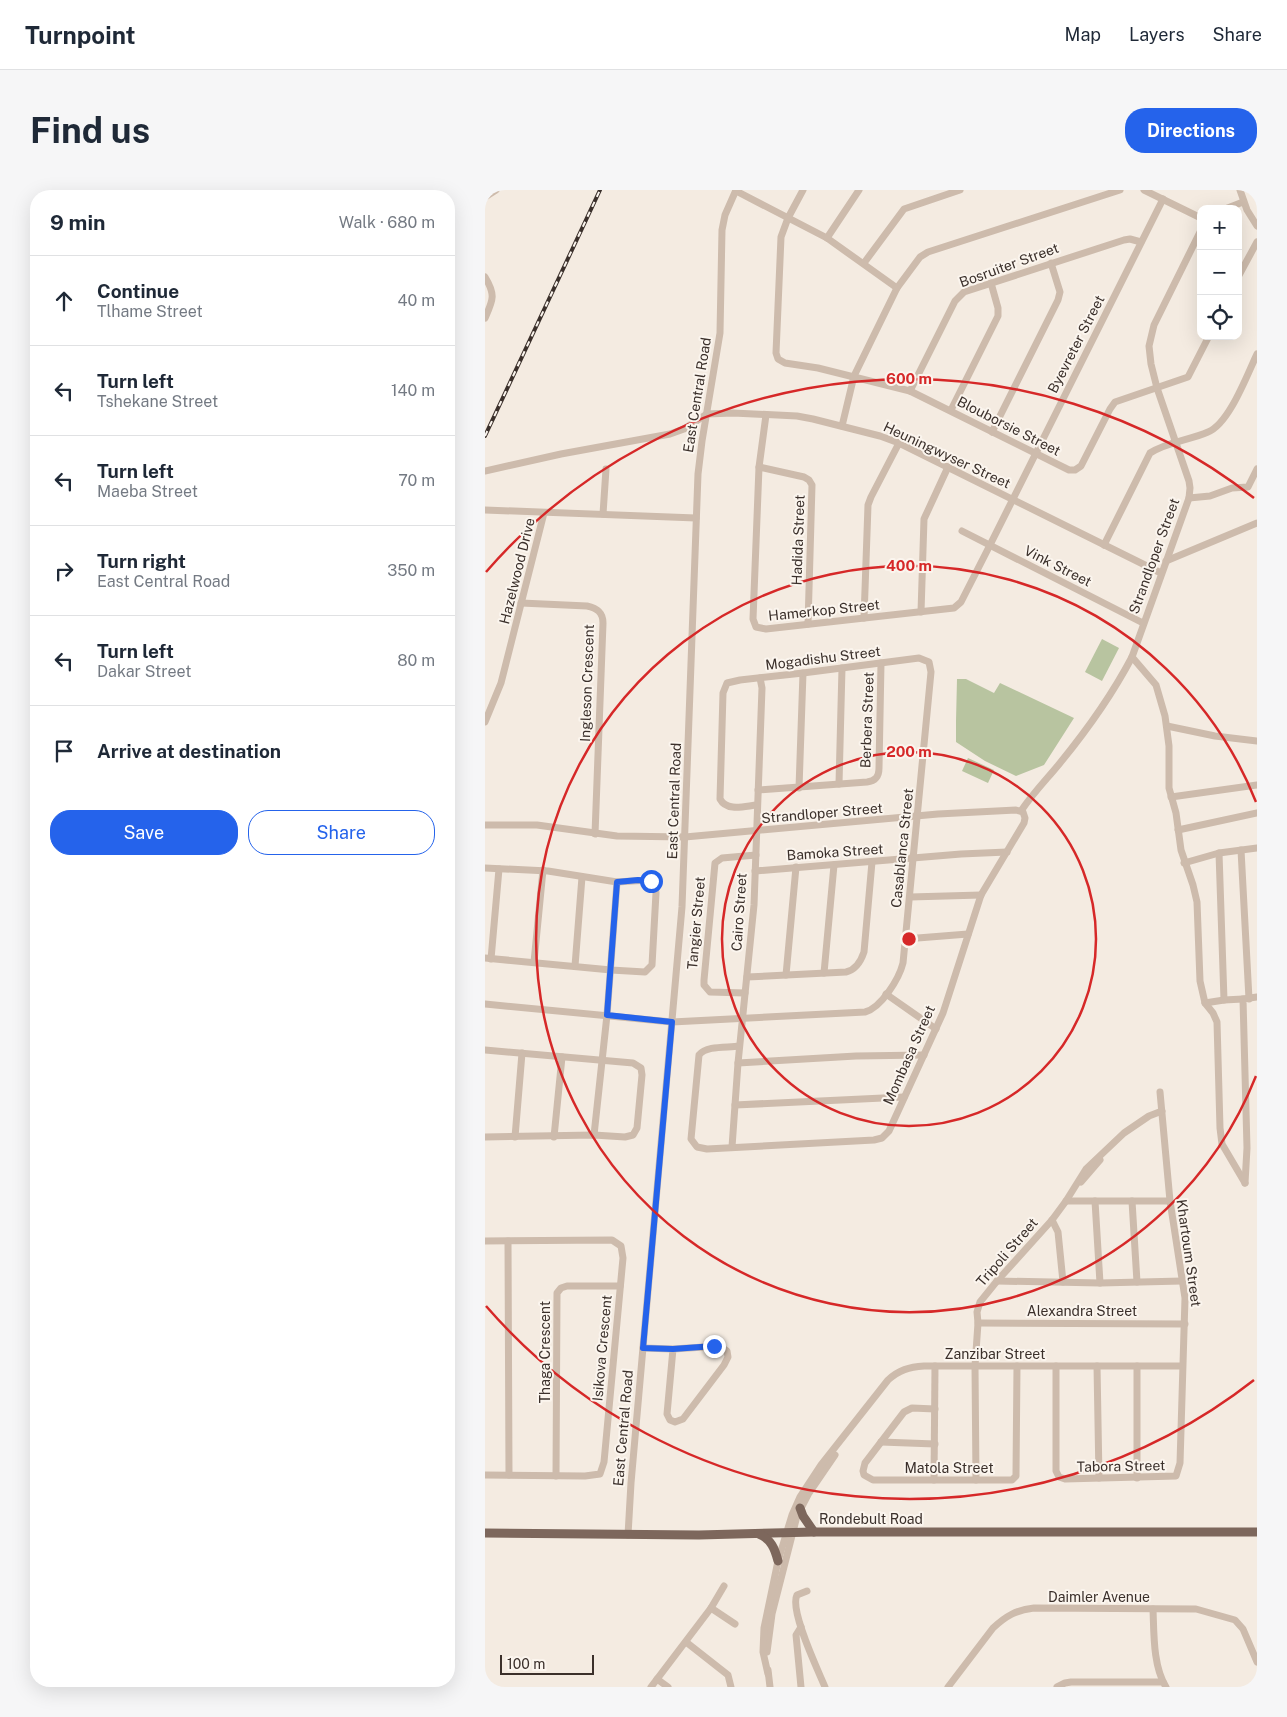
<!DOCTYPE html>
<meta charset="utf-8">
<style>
:root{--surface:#fff;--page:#f6f6f7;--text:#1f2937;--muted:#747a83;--line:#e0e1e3;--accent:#2563eb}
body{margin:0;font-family:"Public Sans",sans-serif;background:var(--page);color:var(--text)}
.controls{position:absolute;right:15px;top:15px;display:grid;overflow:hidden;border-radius:10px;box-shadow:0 5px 20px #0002}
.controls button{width:45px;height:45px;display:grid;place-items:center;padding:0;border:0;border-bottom:1px solid var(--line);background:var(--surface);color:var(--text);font:25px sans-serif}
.scale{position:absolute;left:15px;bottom:12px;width:94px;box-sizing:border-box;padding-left:5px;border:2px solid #3b302b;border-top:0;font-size:14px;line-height:18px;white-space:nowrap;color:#3b302b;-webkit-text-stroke:4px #fbf5ee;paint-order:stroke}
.stop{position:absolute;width:15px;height:15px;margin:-11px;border:4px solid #2563eb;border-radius:50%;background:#fff}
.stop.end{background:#2563eb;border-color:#fff;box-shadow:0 1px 5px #0008}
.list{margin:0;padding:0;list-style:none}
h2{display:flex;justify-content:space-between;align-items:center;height:65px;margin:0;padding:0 20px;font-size:21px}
h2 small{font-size:16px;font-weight:400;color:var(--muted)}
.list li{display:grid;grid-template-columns:32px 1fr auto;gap:15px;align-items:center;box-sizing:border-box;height:90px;padding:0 20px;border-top:1px solid var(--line)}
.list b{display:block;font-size:19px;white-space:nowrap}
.list p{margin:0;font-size:16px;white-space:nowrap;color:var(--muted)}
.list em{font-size:16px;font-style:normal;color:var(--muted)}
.actions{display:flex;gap:10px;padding:15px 20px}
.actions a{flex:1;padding:11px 0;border:1px solid var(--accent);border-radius:20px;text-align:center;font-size:18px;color:var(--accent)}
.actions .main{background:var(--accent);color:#fff}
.icon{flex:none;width:28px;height:28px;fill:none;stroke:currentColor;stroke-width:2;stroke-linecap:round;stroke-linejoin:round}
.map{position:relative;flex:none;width:772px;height:1497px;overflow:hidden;border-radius:20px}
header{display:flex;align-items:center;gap:30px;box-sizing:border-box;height:70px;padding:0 25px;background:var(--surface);border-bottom:1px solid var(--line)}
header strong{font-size:24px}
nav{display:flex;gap:28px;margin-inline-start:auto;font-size:18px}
.intro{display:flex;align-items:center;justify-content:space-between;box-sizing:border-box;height:120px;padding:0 30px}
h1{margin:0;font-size:35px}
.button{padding:12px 22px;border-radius:20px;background:var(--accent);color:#fff;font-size:18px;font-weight:700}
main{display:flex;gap:30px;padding:0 30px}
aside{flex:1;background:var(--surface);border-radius:20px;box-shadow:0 5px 20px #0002}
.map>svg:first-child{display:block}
.green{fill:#b8c4a0}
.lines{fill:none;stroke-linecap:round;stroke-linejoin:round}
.minor{stroke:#cdbbac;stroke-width:7}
.major{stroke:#7d675c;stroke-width:9}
.rail-casing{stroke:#3b302b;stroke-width:4}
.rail{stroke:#fbf5ee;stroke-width:2;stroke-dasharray:5.5;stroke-linecap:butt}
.route{stroke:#2563eb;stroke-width:6}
.ring{fill:none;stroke:#d62828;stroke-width:2.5}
.labels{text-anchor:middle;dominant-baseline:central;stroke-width:4;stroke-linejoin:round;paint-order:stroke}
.street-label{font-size:14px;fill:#3b302b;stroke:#fbf5ee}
.centre{fill:#d62828;stroke:#fbf5ee;stroke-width:2.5}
.ring-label{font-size:15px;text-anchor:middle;font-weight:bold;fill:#d62828;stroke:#fbf5ee;stroke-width:4;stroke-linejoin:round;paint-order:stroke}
</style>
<header>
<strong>Turnpoint</strong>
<nav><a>Map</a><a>Layers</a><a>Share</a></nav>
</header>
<div class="intro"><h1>Find us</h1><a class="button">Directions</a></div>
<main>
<aside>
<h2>9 min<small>Walk · 680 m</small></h2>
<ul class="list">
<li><svg class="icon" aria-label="ahead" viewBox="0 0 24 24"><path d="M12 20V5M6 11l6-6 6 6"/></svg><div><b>Continue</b><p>Tlhame Street</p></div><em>40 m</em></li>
<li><svg class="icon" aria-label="left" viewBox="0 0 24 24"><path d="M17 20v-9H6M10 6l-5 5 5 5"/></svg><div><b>Turn left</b><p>Tshekane Street</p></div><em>140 m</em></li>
<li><svg class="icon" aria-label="left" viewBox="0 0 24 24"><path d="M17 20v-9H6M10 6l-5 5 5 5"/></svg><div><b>Turn left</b><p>Maeba Street</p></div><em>70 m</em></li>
<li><svg class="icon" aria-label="right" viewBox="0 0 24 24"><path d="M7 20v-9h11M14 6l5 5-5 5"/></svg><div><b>Turn right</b><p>East Central Road</p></div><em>350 m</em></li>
<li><svg class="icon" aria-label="left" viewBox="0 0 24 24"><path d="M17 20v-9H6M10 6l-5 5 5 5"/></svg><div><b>Turn left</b><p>Dakar Street</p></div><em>80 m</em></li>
<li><svg class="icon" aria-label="arrive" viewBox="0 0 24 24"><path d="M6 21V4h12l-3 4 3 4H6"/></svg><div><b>Arrive at destination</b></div></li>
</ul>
<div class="actions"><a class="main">Save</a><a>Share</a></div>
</aside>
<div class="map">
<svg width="772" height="1497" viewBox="0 0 772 1497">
<rect width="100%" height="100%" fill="#f4ebe1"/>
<!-- green -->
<g class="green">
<polygon points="617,449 634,458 617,491 600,482"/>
<polygon points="472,489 481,489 509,503 515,493 589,528 559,575 531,586 500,571 471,552 471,531"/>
<polygon points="483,568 509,580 503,593 477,581"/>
</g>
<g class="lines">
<!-- minor -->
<g class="minor">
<polyline points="318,0 303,28 296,47 291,163 293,169 300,173 333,178 425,201 584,280 590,280 596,276 625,219 630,212 703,187 724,146"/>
<polyline points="659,0 716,28"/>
<polyline points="755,0 762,20 772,36"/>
<polyline points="251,1 342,48 412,98"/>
<polyline points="0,7 11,0"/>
<polyline points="740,19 758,12"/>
<polyline points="342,48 374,0"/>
<polyline points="379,73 419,19 475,0"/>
<path d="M0,87c11,18 8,23 0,41"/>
<polyline points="753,87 772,52"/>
<polyline points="425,201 470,111 479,102 639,50 645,49 656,52"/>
<polyline points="466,220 513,126 513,118 506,93"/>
<polyline points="281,225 274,277 268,429 271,437 281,439 469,418 476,412 505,355 678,9"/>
<polyline points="357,236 369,186 389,145 412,98 435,67 443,62 635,0"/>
<polyline points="507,242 573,110 575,102 566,73"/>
<polyline points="274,277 319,287 324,290 327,295 323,434"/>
<polyline points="0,281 76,264 185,244 199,239 222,224 248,223 312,226 328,229 395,246 414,253 676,383"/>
<polyline points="704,308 725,306 747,298 763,297 772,279"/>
<polyline points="0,320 211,328"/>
<polyline points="118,324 121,279"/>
<polyline points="477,341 658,433"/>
<path d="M619,355l46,-92c16,-11 40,-13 58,-21 21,-8 39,-57 49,-78"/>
<polyline points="681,371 772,333"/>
<path d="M36,413l66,3c10,2 16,6 16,17l-8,211"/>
<polyline points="436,422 439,329 463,277"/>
<polyline points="379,428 383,315 386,307 414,253"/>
<polyline points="647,467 671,495 680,526 684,556 684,598 691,623 696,660 708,695 712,712 715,791 720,813 739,810 758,809"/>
<polyline points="0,532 16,493 59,323"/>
<polyline points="682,536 730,546 772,551"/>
<polyline points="354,594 357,478"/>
<polyline points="314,598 318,483"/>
<path d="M273,600l109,-8c8,-1 12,-5 12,-14l2,-105"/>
<polyline points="686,607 772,595"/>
<path d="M536,621c12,-18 26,-32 39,-48 27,-33 52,-68 72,-106l57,-159 1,-10 -1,-7 -32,-93 -6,-24 -2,-18 5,-21 47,-95"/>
<path d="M0,635h52l80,11 68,1 253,-23 78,-4 7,2 2,6 -1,5 -43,72 -38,118 -54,118 -7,7 -8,2 -167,9 -10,-2 -6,-8 8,-84c8,-10 29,-7 40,-9"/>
<polyline points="693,640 772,623"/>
<polyline points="756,660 764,809"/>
<polyline points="734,663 739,810"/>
<polyline points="699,673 734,663 772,658"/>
<polyline points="0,678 63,681 132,692 163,690 170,695 171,703 167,775 160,782 126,780 0,768"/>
<polyline points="270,681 476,664 522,662"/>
<polyline points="425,707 496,705"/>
<polyline points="420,749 483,744"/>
<polyline points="6,769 14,679"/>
<polyline points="49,772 58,680"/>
<polyline points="90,776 97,687"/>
<polyline points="339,783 349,675"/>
<polyline points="301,785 311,677"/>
<path d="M262,787l99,-5c9,-2 15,-11 18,-20l8,-90"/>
<polyline points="260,803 225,802 219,795 219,790 230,673 237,668 271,665"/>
<polyline points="401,804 451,839"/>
<polyline points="720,813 728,823 732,832 735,938 737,954 760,993"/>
<path d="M0,814l187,18 193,-10c16,-4 34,-33 38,-49l28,-291 -2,-10 -10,-4 -116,15 -63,7 -13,3 -4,10 -3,106c7,13 25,7 37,6"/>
<polyline points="0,860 148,873 156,878 157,885 152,938 148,945 140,947 109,945 0,947"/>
<polyline points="253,873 371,866 439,865"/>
<polyline points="250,915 419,907"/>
<polyline points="109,945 122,825 132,692"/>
<polyline points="30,947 37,863"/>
<polyline points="69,947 77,867"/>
<polyline points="247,957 253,873 269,715 277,498 275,488"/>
<polyline points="596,992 615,970"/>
<polyline points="760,993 762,958 758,809 772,807"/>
<polyline points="581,1011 685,1011"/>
<polyline points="610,1011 615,1093"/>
<polyline points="647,1011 652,1092"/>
<polyline points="567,1030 573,1042 578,1092"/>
<polyline points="0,1051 127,1050 136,1056 138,1068 119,1272 115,1284 100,1286 0,1285"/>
<polyline points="23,1051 24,1285"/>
<polyline points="512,1091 615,1093 697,1091"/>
<polyline points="493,1133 700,1134"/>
<polyline points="158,1158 188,1159 235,1156 242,1161 243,1167 239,1175 198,1229 190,1232 185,1230 182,1224 188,1159"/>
<polyline points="571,1176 571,1281 574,1287 580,1289 691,1286 695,1273 700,1108 685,1011 675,902"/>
<polyline points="612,1176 614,1288"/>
<polyline points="450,1219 427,1218 419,1222 380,1273 378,1281 379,1285 388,1290 527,1290 531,1286 531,1283 532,1176"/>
<polyline points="396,1252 450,1254"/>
<polyline points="71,1286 72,1103 76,1098 82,1096 135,1096"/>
<polyline points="652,1288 652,1176"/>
<polyline points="449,1290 450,1176"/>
<polyline points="491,1290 490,1176 493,1133 492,1122 495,1112 512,1091 567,1030 581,1011 601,979 639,943 664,926 677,921"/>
<polyline points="143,1345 146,1293 197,717 213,284 217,251 235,143 237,40 240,25 251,0"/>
<path d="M322,1401l-10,4c-8,15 21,75 28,92"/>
<polyline points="226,1418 250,1434"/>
<path d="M668,1419c1,25 0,57 13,78"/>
<polyline points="316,1437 311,1445 316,1497"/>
<polyline points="201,1452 243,1485 246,1497"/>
<polyline points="282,1462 287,1424 312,1326 324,1303 350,1265"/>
<polyline points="283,1480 285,1497"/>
<path d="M283,1484l-5,-22 1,-24 14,-67 14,-46 8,-18 21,-32 67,-85c11,-10 21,-13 36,-14h258"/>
<polyline points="172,1489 183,1497"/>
<polyline points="166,1497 226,1418 239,1396"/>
<path d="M463,1497l45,-59c13,-12 23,-18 41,-20l162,1 39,11 8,9 14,33"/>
<polyline points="572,1497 580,1493 586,1492 678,1492"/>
</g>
<!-- major -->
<g class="major">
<polyline points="315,1318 318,1326 329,1342"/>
<polyline points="0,1343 214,1345 329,1342 772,1342"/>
<path d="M274,1344c12,5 16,15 19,27"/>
</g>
<defs>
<polyline id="rail" points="0,246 115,0"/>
</defs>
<!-- rail casing -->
<use href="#rail" class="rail-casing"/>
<!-- rail -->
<use href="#rail" class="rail"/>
</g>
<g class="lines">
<!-- route -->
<polyline class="route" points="166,691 153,690 132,692 122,825 187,832 158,1158 188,1159 229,1156"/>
</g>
<!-- distance rings -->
<g class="ring">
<circle cx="424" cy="749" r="187"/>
<path d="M771 886A373 373 0 1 1 771 612"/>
<path d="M769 1190A560 560 0 0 1 1 1116M1 382A560 560 0 0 1 769 308"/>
</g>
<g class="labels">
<!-- street labels -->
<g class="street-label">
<text transform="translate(524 75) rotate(-20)">Bosruiter Street</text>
<text transform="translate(591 154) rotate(-63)">Byevreter Street</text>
<text transform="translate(212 205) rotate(-81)">East Central Road</text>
<text transform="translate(524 236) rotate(27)">Blouborsie Street</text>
<text transform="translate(462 265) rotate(25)">Heuningwyser Street</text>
<text transform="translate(313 350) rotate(-88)">Hadida Street</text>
<text transform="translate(669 366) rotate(-70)">Strandloper Street</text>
<text transform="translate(573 376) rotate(27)">Vink Street</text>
<text transform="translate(32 381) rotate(-76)">Hazelwood Drive</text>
<text transform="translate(339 420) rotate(-6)">Hamerkop Street</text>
<text transform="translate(338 468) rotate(-7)">Mogadishu Street</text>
<text transform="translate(102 493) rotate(-88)">Ingleson Crescent</text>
<text transform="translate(382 530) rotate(-88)">Berbera Street</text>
<text transform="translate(189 611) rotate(-88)">East Central Road</text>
<text transform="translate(337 623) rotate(-5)">Strandloper Street</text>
<text transform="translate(417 658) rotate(-84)">Casablanca Street</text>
<text transform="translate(350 662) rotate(-4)">Bamoka Street</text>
<text transform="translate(254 722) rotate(-86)">Cairo Street</text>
<text transform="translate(211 733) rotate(-85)">Tangier Street</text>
<text transform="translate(424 865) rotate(-66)">Mombasa Street</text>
<text transform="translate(522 1062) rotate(-49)">Tripoli Street</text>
<text transform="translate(704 1063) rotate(82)">Khartoum Street</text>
<text x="597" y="1121">Alexandra Street</text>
<text transform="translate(117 1158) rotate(-85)">Isikova Crescent</text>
<text transform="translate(60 1162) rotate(-90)">Thaga Crescent</text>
<text x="510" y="1164">Zanzibar Street</text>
<text transform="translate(138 1238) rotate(-85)">East Central Road</text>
<text transform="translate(636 1276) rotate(-1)">Tabora Street</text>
<text x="464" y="1278">Matola Street</text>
<text x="386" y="1329">Rondebult Road</text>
<text x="614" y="1407">Daimler Avenue</text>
</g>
</g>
<circle cx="424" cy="749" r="8" class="centre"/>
<g class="ring-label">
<text x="424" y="194">600 m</text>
<text x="424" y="381">400 m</text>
<text x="424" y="567">200 m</text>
</g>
</svg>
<div class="controls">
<button>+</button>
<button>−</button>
<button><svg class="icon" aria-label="locate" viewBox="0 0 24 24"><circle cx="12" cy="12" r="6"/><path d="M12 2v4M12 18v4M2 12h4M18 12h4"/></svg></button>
</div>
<div class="scale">100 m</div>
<div class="stop" style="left:166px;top:691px"></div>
<div class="stop end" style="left:229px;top:1156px"></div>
</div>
</main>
